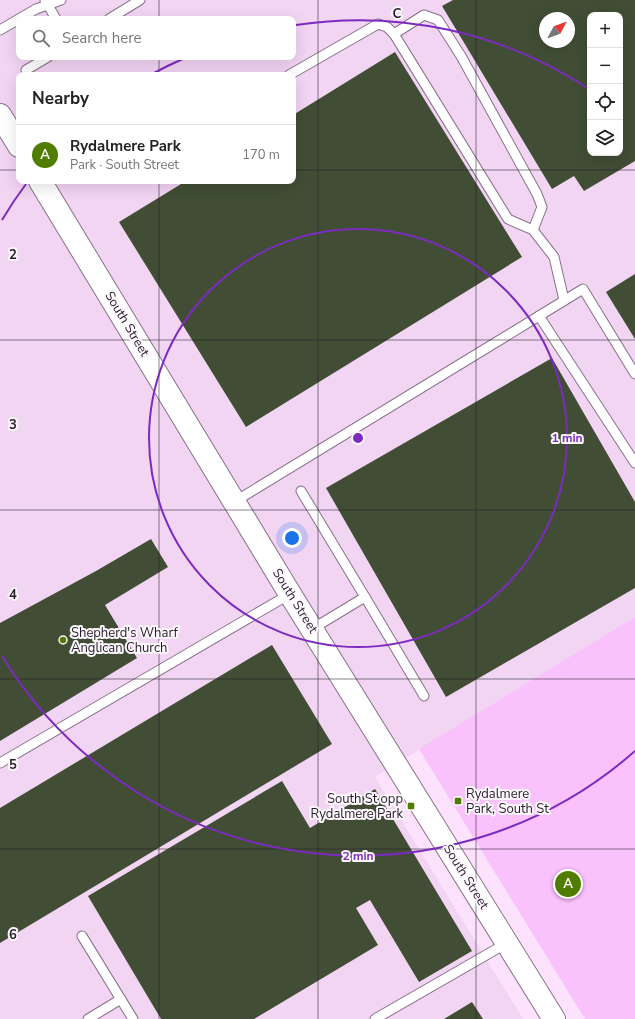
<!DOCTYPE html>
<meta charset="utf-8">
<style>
:root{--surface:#fff;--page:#f6f6f6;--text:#222;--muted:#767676;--line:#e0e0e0;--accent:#507c00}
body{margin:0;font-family:"Nunito Sans",sans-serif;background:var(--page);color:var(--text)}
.controls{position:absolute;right:12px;top:12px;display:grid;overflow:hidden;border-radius:8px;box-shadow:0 4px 16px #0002}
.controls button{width:36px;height:36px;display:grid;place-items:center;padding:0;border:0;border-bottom:1px solid var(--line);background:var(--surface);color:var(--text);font:20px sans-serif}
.compass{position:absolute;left:539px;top:12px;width:36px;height:36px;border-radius:50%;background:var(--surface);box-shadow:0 4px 16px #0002;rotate:49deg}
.you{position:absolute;left:292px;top:538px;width:14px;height:14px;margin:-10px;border:3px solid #fff;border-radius:50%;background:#1a73e8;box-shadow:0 0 0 6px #1a73e833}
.badge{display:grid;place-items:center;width:26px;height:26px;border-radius:50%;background:var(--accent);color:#fff;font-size:13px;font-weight:700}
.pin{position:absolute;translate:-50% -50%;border:2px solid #fff;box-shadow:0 1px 4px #0006}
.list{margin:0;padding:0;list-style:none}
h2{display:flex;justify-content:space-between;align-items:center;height:52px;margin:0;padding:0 16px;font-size:17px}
h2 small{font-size:13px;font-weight:400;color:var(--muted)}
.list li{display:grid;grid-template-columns:26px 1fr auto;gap:12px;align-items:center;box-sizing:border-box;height:60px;padding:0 16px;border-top:1px solid var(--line)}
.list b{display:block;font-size:15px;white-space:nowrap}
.list p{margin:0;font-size:13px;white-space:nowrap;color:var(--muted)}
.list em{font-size:13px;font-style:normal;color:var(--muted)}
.icon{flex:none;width:22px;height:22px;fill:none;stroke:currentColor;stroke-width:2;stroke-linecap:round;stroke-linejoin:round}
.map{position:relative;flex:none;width:635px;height:1019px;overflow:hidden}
.search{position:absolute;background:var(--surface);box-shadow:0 4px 16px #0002;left:16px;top:16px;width:280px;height:44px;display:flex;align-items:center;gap:10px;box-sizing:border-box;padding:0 14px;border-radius:8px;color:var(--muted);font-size:15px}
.panel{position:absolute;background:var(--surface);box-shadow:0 4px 16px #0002;left:16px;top:72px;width:280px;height:112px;border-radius:8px}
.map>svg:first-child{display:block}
.built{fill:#f2d4f3;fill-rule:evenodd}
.green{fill:#fac2fc}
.building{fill:#414e35;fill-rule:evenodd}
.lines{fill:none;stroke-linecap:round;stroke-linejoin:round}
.lane-casing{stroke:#887289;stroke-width:11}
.secondary-casing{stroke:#887289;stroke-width:24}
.lane{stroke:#fff;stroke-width:9}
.secondary{stroke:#fff;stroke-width:22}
.grid{fill:none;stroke:#271e28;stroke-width:1;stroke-opacity:0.55}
.ring{fill:none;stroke:#7b2cbf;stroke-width:2}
.poi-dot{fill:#507c00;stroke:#fcf7fc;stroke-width:1.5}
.labels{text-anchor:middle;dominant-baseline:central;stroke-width:4;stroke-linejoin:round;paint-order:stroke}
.street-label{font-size:13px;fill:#271e28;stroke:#fcf7fc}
.poi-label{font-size:13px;fill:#271e28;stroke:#fcf7fc;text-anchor:start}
.grid-label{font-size:13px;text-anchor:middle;font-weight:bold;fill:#271e28;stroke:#fcf7fc;stroke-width:4;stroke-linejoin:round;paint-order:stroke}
.centre{fill:#7b2cbf;stroke:#fcf7fc;stroke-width:2}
.ring-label{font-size:12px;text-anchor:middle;font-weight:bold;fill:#7b2cbf;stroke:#fcf7fc;stroke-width:4;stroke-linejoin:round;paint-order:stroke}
</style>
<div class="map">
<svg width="635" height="1019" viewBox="0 0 635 1019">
<rect width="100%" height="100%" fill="#fce2fc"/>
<!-- built -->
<path class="built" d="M0,0h635v617l-260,160 148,242h-523zM590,15h30v138h-30zM545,18h24v24h-24zM19,19h274v38h-274zM19,75h274v106h-274z"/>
<!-- green -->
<polygon class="green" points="635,617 635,1019 585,1019 419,749"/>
<!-- building -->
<g class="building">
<path d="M453,0h182v161l-51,30 -10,-15 -22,13 -110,-183zM590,15h30v138h-30zM545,18h24v24h-24z"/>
<polygon points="395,52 522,257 246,427 119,222 186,181 293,181 293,115"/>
<polygon points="635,274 635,339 606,292"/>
<polygon points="552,358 635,502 635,588 446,697 326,488"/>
<polygon points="151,539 168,567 105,605 137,658 0,741 0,623 96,571"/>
<polygon points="272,645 332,744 0,943 0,808"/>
<polygon points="282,781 310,828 375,789 472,951 419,982 370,900 356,908 378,945 254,1019 161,1019 88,896"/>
<polygon points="472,1002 483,1019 444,1019"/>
</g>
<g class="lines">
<defs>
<g id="lane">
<polyline points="45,0 56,19"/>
<polyline points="109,19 140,0"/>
<polyline points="0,30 36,9 61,0"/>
<polyline points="394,34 424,15 438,20 461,56 537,194 542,207 533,230"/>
<polyline points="26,70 48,57"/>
<polyline points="289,75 378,24 387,27 394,34 508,219 533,230 554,257 564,300"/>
<polyline points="539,316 583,289 635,374"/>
<polyline points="301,491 365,597 312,629"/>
<polyline points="234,502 539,316 635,463"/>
<polyline points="365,597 424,696"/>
<polyline points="0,763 290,594"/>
<polyline points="82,936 133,1019"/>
<polyline points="88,1019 121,999"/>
<polyline points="375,1019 507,943"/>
</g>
<g id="secondary">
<polyline points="0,115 19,146"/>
<polyline points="40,181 290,594 554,1019"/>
</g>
</defs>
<!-- lane casing -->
<use href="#lane" class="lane-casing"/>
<!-- secondary casing -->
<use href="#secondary" class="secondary-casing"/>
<!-- lane -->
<use href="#lane" class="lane"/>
<!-- secondary -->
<use href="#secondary" class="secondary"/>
</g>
<!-- grid -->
<path class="grid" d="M159,0v19M318,0v1019M476,0v1019M159,57v18M0,170h19M293,170h342M159,181v838M0,340h635M0,510h635M0,679h635M0,849h635"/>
<!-- distance rings -->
<g class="ring">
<circle cx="358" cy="438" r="209"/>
<path d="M635 751A418 418 0 0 1 2 656M2 220A418 418 0 0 1 26 184M152 74A418 418 0 0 1 185 58M296 25A418 418 0 0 1 589 89"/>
</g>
<!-- markers -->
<g class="poi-dot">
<circle cx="63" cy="640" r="4"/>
<rect x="454" y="797" width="8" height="8" rx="2"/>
<rect x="407" y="802" width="8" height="8" rx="2"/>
</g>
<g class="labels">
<!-- street labels -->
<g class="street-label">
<text transform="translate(127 324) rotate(59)">South Street</text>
<text transform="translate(295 601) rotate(58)">South Street</text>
<text transform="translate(466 877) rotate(58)">South Street</text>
</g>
<!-- poi labels -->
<g class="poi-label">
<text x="71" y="633">Shepherd's Wharf<tspan x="71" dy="15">Anglican Church</tspan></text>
<text x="466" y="794">Rydalmere<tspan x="466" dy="15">Park, South St</tspan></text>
<text x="403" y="799" text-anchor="end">South St opp<tspan x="403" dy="15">Rydalmere Park</tspan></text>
</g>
</g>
<g class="grid-label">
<text x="397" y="18">C</text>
<text x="13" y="259">2</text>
<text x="13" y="429">3</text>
<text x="13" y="599">4</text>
<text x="13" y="769">5</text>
<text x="13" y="939">6</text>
</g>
<circle cx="358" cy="438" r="6" class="centre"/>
<g class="ring-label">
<text x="567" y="442">1 min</text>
<text x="358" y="860">2 min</text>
</g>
</svg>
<div class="controls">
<button>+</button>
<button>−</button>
<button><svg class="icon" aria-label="locate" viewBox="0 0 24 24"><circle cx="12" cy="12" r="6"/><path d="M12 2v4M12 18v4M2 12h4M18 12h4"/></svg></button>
<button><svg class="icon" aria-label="layers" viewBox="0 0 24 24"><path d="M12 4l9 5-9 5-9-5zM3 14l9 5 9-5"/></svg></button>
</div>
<svg class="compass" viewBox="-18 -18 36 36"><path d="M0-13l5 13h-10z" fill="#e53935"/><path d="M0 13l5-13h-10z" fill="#767676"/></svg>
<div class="you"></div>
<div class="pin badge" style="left:568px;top:884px">A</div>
<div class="search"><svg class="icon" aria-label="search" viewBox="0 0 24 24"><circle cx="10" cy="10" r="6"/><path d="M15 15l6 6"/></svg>Search here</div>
<section class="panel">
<h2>Nearby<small></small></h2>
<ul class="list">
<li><span class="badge">A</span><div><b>Rydalmere Park</b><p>Park · South Street</p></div><em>170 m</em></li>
</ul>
</section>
</div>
